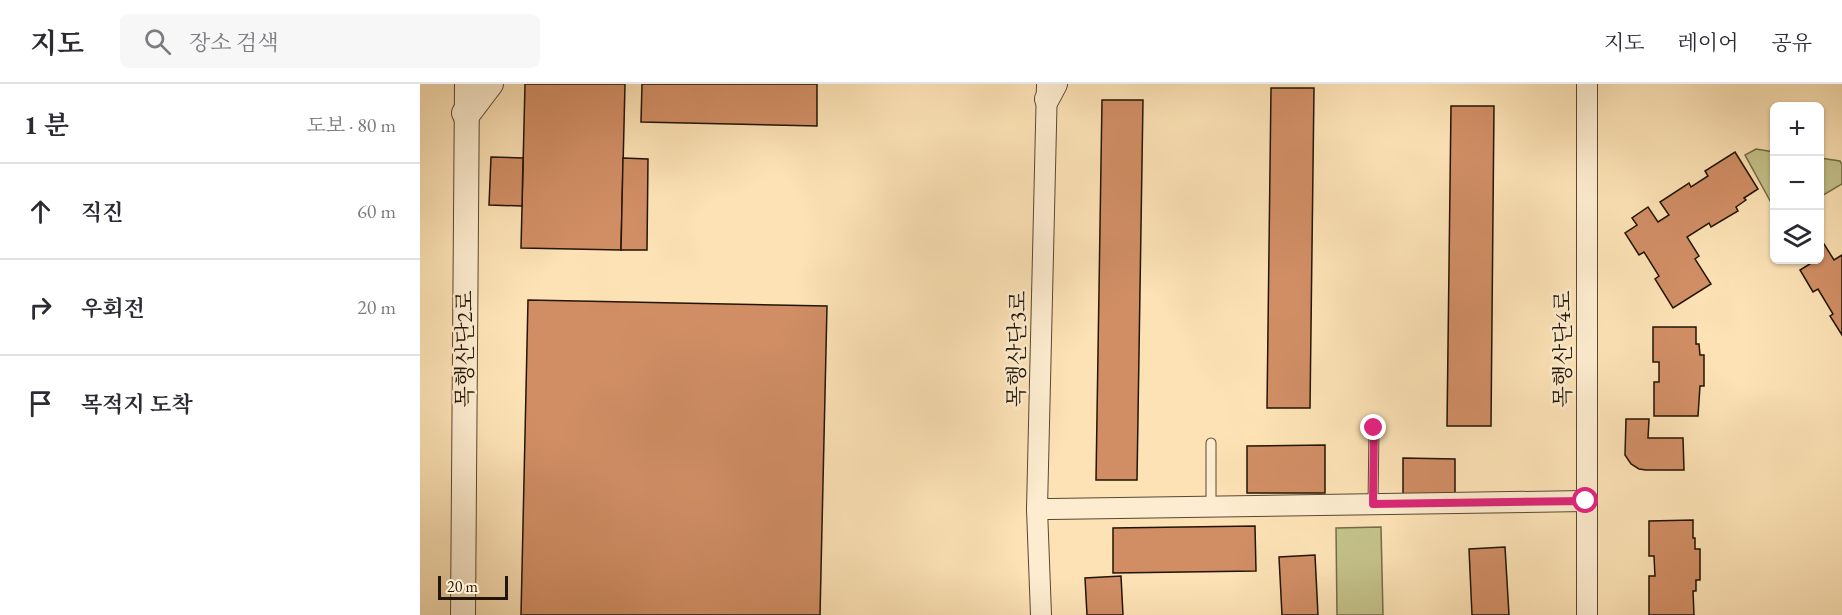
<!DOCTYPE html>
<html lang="ko">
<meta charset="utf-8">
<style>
:root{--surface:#fff;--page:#f7f7f7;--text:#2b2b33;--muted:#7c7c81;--line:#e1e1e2}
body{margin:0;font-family:"EB Garamond","Noto Serif KR",serif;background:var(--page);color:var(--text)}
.controls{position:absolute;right:18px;top:18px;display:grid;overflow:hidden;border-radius:9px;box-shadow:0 2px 4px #0004}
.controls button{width:54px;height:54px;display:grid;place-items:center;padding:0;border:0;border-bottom:2px solid var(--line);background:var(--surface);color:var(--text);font:30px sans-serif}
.scale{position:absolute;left:18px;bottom:15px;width:70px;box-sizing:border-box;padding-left:6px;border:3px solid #221505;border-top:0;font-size:16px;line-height:21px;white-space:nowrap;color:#221505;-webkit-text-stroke:4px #fdeccf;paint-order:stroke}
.stop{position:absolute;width:18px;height:18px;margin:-14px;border:4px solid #db2777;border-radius:50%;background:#fff}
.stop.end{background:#db2777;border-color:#fff;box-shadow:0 2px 6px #0008}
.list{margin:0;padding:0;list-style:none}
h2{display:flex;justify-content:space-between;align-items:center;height:78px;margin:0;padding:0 24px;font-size:26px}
h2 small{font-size:20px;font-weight:400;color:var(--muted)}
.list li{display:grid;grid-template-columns:39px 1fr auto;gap:18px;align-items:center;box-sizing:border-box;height:96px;padding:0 24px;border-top:2px solid var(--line)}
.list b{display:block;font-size:22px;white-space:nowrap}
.list em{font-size:20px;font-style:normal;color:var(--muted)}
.icon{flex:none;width:33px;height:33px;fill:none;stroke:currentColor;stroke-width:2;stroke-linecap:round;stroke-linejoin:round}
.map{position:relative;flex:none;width:1422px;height:531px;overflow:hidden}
header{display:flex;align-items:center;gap:36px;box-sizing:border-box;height:84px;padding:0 30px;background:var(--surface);border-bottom:2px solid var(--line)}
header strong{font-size:28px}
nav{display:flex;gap:33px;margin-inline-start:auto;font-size:21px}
.search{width:420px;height:54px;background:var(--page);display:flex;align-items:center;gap:15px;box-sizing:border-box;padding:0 21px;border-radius:9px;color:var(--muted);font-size:22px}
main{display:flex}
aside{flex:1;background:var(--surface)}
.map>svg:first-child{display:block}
.green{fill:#c4c28a;stroke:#736c48;stroke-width:1.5}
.building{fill:#d18e65;stroke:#221505;stroke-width:1.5}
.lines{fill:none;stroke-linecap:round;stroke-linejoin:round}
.service-casing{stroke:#584831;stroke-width:11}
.minor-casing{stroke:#584831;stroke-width:22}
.tertiary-casing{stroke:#584831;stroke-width:26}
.service{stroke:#fdeccf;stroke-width:9}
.minor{stroke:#fdeccf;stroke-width:20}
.tertiary{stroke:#fdeccf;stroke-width:24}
.route{stroke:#db2777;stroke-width:8}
.labels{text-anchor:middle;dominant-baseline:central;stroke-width:5;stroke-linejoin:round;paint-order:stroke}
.street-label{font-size:22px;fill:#221505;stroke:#fdeccf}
</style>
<header>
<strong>지도</strong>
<div class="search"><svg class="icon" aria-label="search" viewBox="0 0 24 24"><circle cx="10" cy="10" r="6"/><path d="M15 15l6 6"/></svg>장소 검색</div>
<nav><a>지도</a><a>레이어</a><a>공유</a></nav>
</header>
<main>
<aside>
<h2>1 분<small>도보 · 80 m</small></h2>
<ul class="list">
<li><svg class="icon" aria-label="ahead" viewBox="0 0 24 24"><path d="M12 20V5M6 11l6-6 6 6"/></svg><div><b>직진</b></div><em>60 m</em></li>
<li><svg class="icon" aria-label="right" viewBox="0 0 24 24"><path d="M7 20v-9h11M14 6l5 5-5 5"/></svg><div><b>우회전</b></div><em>20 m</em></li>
<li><svg class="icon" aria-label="arrive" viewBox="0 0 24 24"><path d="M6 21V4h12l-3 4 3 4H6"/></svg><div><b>목적지 도착</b></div></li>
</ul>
</aside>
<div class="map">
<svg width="1422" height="531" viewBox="0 0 1422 531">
<rect width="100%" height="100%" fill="#fce2b5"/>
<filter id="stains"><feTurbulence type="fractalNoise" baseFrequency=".00333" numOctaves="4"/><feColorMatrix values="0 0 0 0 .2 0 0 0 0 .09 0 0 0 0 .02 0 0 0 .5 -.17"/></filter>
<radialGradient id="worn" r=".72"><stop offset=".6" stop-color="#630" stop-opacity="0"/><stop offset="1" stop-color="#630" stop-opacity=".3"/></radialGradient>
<!-- green -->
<g class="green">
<polygon points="1336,65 1354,68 1354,124 1325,71"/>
<polygon points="1400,74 1420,77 1422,81 1422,100 1400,113"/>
<polygon points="961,443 963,531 917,531 916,444"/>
</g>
<!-- building -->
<g class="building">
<polygon points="105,0 205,0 201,166 101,164"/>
<polygon points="222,0 397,0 397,42 221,38"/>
<polygon points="851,4 894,4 890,324 847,324"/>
<polygon points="682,16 723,16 717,396 676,396"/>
<polygon points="1031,22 1074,22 1071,342 1027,342"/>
<polygon points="1315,68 1338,105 1324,114 1326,116 1316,123 1318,127 1291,143 1289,139 1267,153 1279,172 1275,175 1291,200 1253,224 1235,195 1239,192 1224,168 1219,171 1205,149 1217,141 1212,134 1228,123 1238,138 1249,131 1240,118 1269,99 1271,103 1288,92 1285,87"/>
<polygon points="71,73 103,74 102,122 69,121"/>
<polygon points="203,74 228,75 227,166 201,166"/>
<polygon points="1404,160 1414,176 1422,171 1422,251 1410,232 1413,230 1398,205 1393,208 1380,186 1393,178 1391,176 1400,176 1400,163"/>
<polygon points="108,216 407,222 400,531 101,531"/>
<polygon points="1233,243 1276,243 1276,260 1279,260 1280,271 1284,271 1284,302 1280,302 1278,332 1234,332 1234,298 1239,298 1239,278 1233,278"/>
<polygon points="1206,335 1229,335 1228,354 1263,354 1264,386 1226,386 1219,385 1211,380 1205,371"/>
<polygon points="905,361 905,409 827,409 827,362"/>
<polygon points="983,374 1035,375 1035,411 983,411"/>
<polygon points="1273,436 1273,454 1275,454 1275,465 1280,465 1280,496 1276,496 1276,507 1273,507 1274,531 1229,531 1229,492 1235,492 1234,472 1229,472 1229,437"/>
<polygon points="835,442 836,487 693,489 693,444"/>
<polygon points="1085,463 1089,531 1052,531 1049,465"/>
<polygon points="895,471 898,531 862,531 859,473"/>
<polygon points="701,492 703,531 667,531 665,494"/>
</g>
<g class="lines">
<defs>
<g id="service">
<polyline points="791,359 791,424"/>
<polyline points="953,420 954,344"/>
</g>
<g id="minor">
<polyline points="1167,0 1167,531"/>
<path d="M617,425c183,-1 366,-6 548,-8"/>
<polyline points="621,531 617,425 627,0"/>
</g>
<g id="tertiary">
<polyline points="627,15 635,0"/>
<polyline points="44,29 46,33 71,0"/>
<polyline points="43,531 47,0"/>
</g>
</defs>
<!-- service casing -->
<use href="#service" class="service-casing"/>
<!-- minor casing -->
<use href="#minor" class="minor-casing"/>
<!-- tertiary casing -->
<use href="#tertiary" class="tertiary-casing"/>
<!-- service -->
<use href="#service" class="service"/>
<!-- minor -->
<use href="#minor" class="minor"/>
<!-- tertiary -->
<use href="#tertiary" class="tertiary"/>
</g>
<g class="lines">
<!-- route -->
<polyline class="route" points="954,344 953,420 1166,417"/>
</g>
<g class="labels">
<!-- street labels -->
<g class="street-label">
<text transform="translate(44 265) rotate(-90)">목행산단2로</text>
<text transform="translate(597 265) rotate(-89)">목행산단3로</text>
<text transform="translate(1142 265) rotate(-90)">목행산단4로</text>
</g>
</g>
<rect width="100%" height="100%" filter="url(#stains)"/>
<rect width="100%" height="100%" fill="url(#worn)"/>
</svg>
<div class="controls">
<button>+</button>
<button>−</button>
<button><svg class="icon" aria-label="layers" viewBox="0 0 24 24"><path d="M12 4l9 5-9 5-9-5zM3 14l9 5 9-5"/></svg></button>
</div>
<div class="scale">20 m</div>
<div class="stop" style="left:1166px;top:417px"></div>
<div class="stop end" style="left:954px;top:344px"></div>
</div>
</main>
